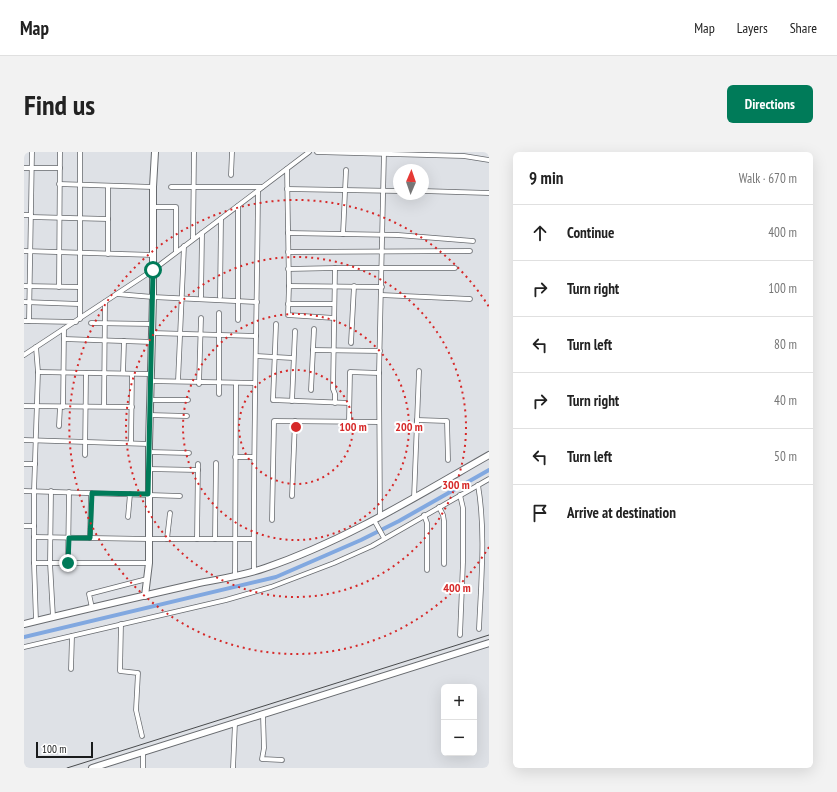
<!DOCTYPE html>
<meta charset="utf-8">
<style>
:root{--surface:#fff;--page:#f2f2f2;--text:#222;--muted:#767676;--line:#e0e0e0;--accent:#007b59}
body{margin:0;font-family:"PT Sans Narrow",sans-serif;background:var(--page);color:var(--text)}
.controls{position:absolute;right:12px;bottom:12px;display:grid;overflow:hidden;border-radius:6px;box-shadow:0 4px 16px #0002}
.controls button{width:36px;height:36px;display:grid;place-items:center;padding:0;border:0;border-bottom:1px solid var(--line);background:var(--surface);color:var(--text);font:20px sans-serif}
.compass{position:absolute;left:369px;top:12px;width:36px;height:36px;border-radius:50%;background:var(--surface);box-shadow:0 4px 16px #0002;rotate:2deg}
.scale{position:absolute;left:12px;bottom:10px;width:57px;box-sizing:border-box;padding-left:4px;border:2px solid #191b1c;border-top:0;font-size:11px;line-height:14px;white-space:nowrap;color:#191b1c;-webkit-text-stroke:3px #fff;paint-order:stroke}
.stop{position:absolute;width:12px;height:12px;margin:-9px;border:3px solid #007b59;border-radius:50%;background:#fff}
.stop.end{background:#007b59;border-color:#fff;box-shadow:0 1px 4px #0008}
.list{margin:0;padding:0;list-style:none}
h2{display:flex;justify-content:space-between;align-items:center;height:52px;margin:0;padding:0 16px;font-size:17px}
h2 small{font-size:13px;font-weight:400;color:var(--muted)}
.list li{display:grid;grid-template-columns:26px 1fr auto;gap:12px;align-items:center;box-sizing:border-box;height:56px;padding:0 16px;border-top:1px solid var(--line)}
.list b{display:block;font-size:15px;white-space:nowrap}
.list em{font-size:13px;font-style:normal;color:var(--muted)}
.icon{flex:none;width:22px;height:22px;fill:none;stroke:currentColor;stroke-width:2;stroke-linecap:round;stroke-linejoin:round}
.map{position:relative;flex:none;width:465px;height:616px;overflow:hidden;border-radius:6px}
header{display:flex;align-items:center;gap:24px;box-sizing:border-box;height:56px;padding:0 20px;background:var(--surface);border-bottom:1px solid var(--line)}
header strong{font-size:19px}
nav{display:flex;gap:22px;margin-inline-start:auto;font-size:14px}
.intro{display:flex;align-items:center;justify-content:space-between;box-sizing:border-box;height:96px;padding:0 24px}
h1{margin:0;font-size:28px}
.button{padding:10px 18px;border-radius:6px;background:var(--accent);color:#fff;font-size:14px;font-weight:700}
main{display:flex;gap:24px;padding:0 24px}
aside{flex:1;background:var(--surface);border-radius:6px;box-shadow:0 4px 16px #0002}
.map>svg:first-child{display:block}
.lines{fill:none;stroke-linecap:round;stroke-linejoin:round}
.canal{stroke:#81a8e0;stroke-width:4}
.street-casing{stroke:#686b6f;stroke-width:5.5}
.secondary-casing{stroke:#686b6f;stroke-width:8}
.street{stroke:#fff;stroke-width:4}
.secondary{stroke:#fff;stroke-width:6}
.rail{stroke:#494b4d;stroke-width:1}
.route{stroke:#007b59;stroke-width:5}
.ring{fill:none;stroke:#d62828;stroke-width:2;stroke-dasharray:2 4}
.centre{fill:#d62828;stroke:#fff;stroke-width:2}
.ring-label{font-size:12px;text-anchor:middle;font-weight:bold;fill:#d62828;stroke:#fff;stroke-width:4;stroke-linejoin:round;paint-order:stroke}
</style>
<header>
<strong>Map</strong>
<nav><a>Map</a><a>Layers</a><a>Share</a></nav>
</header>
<div class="intro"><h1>Find us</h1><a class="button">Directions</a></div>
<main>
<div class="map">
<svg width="465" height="616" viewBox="0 0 465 616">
<rect width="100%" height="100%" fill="#dee1e6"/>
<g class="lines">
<!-- canal -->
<polyline class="canal" points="0,485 252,425 337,388 375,369 465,318"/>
<defs>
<g id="street">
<polyline points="293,0 440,4 465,8"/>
<polyline points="0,16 36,16"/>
<polyline points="263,17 265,134"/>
<polyline points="207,23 208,0"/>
<polyline points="35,32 129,35"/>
<polyline points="147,35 238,35"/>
<polyline points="263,37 375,39"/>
<polyline points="399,39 465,41"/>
<polyline points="214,54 214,168"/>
<polyline points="129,55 152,55 152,100"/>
<polyline points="0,63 7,63"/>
<polyline points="7,65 84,67"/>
<polyline points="264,81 374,83 449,89"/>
<polyline points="319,82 322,18"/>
<polyline points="169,87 170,0"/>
<polyline points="0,99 130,103"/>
<polyline points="264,100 446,99"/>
<polyline points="84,102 84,34"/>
<polyline points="264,117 311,116"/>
<polyline points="0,134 55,135"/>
<polyline points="35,135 36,0"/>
<polyline points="93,142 129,145 233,150"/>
<polyline points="357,143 446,147"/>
<polyline points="177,145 178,81"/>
<polyline points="196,145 197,67"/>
<polyline points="0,150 55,152"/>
<polyline points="264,152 310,152"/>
<polyline points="310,166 264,163 265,134 358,135"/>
<polyline points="56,167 56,0"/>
<polyline points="0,169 52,170"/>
<polyline points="5,169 8,0"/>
<polyline points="67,171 128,172"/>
<polyline points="252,172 249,248 325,251"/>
<polyline points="128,181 232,184"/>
<polyline points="40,187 128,190"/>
<polyline points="327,191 330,134"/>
<polyline points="12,195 14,220 10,339 10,411 125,411"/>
<polyline points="289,198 356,199"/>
<polyline points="0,203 129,118 285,0"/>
<polyline points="232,204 269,206"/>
<polyline points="14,220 126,222"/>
<polyline points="99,221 100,189"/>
<polyline points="126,229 231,231"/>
<polyline points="154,229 160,94"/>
<polyline points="175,232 177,166"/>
<polyline points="287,238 290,177"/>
<polyline points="195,242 195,161"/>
<polyline points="126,248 164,248"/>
<polyline points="268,249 271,179"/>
<polyline points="311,251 311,242 309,237 311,116 431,116"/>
<polyline points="0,254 108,255"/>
<polyline points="80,254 81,150"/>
<polyline points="39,255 40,177"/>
<polyline points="125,263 163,264"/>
<polyline points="393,268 423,269 424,308"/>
<polyline points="325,269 326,220 355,221"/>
<polyline points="35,274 36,255"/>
<polyline points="0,288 125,292"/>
<polyline points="107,291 108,222"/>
<polyline points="125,300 165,301"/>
<polyline points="61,303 62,221"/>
<polyline points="211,305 229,305"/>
<polyline points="0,312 11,312"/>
<polyline points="124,317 174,318"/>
<path d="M454,333c8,47 3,97 1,144"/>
<polyline points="0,339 156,344"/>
<polyline points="27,339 26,411 29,465"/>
<polyline points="436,343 439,356 439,410 436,483"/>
<polyline points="268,344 271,269"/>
<polyline points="390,346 395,219"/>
<polyline points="415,355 419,363 420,369 420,412"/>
<polyline points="400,363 403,371 403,418"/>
<polyline points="356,364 355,221 360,0"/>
<polyline points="104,365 106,342"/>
<polyline points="248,368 250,269 355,270"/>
<polyline points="350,368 360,386"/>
<polyline points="0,374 10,374"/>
<polyline points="10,385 124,387 229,387"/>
<polyline points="66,386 67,341"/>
<polyline points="143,387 146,361"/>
<polyline points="173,387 174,312"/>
<polyline points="191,387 192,311"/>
<polyline points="10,411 12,469"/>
<polyline points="44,411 45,340"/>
<path d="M230,419c-1,-127 3,-254 4,-380"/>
<polyline points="211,424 212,231"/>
<polyline points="68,456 65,442 123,427"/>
<polyline points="97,472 96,519 114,521 112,558 118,584"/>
<polyline points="0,495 202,448 247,435 310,411 348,394 465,327"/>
<polyline points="47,517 48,484"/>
<polyline points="239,563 240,596 238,607 258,608"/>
<polyline points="119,616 119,600"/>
<polyline points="209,616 211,571"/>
</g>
<g id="secondary">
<polyline points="121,444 125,411 125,292 129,145 129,35 131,0"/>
<path d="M0,472c57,-14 114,-27 171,-40 23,-5 48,-8 70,-16 80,-27 152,-72 224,-113"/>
<polyline points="68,616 465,491"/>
</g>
</defs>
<!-- street casing -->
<use href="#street" class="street-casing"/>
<!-- secondary casing -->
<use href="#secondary" class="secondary-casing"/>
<!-- street -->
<use href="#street" class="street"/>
<!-- secondary -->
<use href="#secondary" class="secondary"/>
<!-- rail -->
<polyline class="rail" points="43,616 465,483"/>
</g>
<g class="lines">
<!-- route -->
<polyline class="route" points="44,411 45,386 66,386 68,341 124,342 129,118"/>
</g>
<!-- distance rings -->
<g class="ring">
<circle cx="272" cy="275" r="57"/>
<circle cx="272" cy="275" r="113"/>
<circle cx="272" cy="275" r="170"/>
<path d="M465 395A227 227 0 1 1 465 155"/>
</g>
<circle cx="272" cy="275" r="6" class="centre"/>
<g class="ring-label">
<text x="329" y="279">100 m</text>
<text x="385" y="279">200 m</text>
<text x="432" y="337">300 m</text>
<text x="433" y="440">400 m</text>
</g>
</svg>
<div class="controls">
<button>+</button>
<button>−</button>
</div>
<svg class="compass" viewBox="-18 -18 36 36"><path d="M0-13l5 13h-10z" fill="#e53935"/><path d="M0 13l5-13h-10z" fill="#767676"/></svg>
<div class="scale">100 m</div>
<div class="stop" style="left:129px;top:118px"></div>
<div class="stop end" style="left:44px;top:411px"></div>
</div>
<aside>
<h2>9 min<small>Walk · 670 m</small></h2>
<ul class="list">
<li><svg class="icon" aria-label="ahead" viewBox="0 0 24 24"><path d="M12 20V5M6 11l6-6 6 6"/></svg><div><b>Continue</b></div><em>400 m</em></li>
<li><svg class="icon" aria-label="right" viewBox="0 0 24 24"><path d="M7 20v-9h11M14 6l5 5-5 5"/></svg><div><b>Turn right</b></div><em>100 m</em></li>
<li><svg class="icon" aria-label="left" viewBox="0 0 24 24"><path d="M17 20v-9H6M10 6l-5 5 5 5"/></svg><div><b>Turn left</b></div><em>80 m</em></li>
<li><svg class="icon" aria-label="right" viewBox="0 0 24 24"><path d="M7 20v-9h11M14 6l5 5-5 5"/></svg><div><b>Turn right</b></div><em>40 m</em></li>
<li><svg class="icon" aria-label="left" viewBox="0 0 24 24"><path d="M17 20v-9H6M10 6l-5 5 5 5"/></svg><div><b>Turn left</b></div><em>50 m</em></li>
<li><svg class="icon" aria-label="arrive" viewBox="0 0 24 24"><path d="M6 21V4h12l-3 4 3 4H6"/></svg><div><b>Arrive at destination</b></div></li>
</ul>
</aside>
</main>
